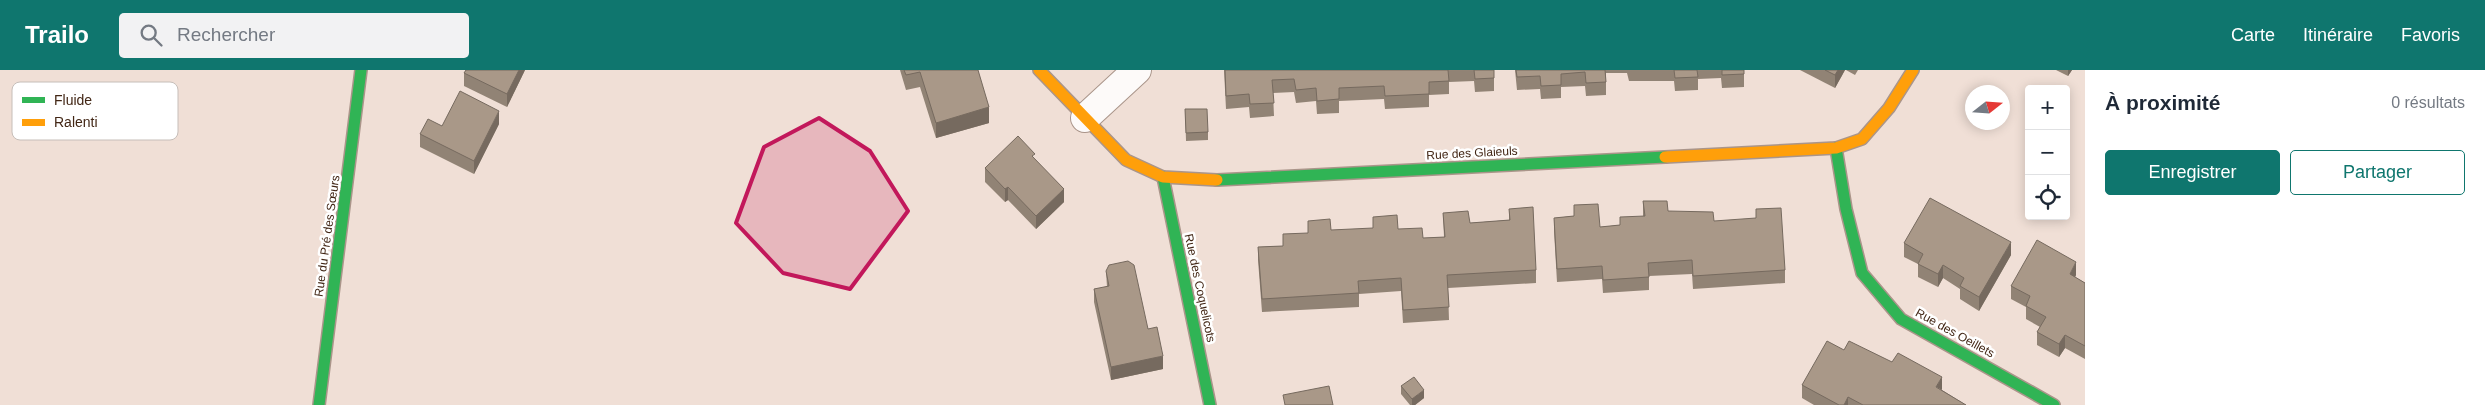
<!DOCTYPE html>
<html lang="fr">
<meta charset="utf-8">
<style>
:root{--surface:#fff;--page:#f2f2f3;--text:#1f2937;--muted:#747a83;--line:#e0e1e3;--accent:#0f766e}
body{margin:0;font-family:Helvetica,sans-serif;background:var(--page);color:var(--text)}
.controls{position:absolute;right:15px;top:15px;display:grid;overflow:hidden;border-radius:5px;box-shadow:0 2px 12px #0003}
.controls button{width:45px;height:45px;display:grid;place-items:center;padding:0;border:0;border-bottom:1px solid var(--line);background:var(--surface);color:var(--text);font:25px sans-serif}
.compass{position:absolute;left:1965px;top:15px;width:45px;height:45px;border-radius:50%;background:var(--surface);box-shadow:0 2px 12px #0003;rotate:73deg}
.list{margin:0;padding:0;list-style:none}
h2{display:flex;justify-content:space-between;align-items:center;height:65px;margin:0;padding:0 20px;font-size:21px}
h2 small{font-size:16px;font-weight:400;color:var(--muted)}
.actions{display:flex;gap:10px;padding:15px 20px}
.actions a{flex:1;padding:11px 0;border:1px solid var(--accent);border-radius:5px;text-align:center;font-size:18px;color:var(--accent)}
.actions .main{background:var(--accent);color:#fff}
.icon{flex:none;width:28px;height:28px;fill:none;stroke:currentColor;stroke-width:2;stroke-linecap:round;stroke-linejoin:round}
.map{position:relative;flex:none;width:2085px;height:335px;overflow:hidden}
header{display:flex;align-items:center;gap:30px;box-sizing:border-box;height:70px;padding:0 25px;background:var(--accent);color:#fff}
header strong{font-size:24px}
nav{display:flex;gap:28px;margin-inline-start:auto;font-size:18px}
.search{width:350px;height:45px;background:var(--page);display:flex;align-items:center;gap:12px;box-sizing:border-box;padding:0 18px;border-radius:5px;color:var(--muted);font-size:19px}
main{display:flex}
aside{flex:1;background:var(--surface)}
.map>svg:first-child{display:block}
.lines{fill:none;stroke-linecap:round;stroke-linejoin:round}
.street-casing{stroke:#aa958a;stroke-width:30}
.fast-casing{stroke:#aa958a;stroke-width:14}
.slow-casing{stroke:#aa958a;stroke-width:14}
.street{stroke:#fdfaf9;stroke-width:28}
.fast{stroke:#30b455;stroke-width:11}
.slow{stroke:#ff9f0a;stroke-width:11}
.wall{fill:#918375}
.shaded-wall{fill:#766a5f}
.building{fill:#a99888;stroke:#766a5f}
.marked{fill:#c2185b;fill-opacity:0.2;stroke:#c2185b;stroke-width:4;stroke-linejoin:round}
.labels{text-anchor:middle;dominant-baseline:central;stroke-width:5;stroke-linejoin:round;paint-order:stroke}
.street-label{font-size:12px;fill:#422615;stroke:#fff}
.key{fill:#fff;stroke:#c6beb9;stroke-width:1}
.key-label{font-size:14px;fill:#422615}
</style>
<header>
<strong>Trailo</strong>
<div class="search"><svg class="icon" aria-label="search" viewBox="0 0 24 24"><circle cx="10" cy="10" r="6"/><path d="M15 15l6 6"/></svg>Rechercher</div>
<nav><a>Carte</a><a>Itinéraire</a><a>Favoris</a></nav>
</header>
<main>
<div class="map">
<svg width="2085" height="335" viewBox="0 0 2085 335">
<rect width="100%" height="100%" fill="#f0dfd6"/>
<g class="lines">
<defs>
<polyline id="street" points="1085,48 1137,0"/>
<g id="fast">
<polyline points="1836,78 1846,139 1862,203 1901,249 2054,335"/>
<polyline points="1163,107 1210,335"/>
<polyline points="1217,110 1665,87"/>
<polyline points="319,335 361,0"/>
</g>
<g id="slow">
<polyline points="1039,0 1126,90 1163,107 1217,110"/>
<polyline points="1665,87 1836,78 1862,69 1889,38 1913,0"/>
</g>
</defs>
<!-- street casing -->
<use href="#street" class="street-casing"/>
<!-- fast casing -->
<use href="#fast" class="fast-casing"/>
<!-- slow casing -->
<use href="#slow" class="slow-casing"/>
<!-- street -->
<use href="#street" class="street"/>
<!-- fast -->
<use href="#fast" class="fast"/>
<!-- slow -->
<use href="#slow" class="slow"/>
</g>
<!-- wall -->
<g class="wall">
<polygon points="466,0 525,0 507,37 464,16 464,3"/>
<polygon points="900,0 978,0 989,53 936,68 920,17 906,20"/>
<polygon points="1224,0 1494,0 1494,21 1475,22 1474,11 1449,12 1449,24 1429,25 1429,37 1385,39 1384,29 1339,31 1339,43 1317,44 1316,31 1296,33 1294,22 1273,23 1274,46 1250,48 1249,37 1226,39"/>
<polygon points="1515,0 1744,0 1744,17 1722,18 1721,8 1698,9 1698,20 1675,21 1674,11 1629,11 1627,3 1606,3 1606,25 1586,26 1585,16 1561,17 1561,28 1541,29 1540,19 1517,20"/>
<polygon points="1800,0 1845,0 1835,18"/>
<polygon points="1846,0 1858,0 1855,5"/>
<polygon points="2056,0 2072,0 2068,6"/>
<polygon points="1185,39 1208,62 1208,70 1186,71"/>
<polygon points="499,54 474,104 420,77 420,64 442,56"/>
<polygon points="1035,89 1064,132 1036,159 1008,130 1005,132 985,112 985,98"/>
<polygon points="1643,131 1668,141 1714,151 1785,200 1785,213 1693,219 1692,204 1649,206 1649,220 1603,223 1602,209 1557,212 1554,161 1554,148 1574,146 1574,135 1600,157 1620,155 1643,146"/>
<polygon points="1509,139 1536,200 1536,213 1448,218 1449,250 1403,253 1401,221 1359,224 1359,237 1262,242 1258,190 1258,177 1283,176 1308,163 1308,151 1331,160 1398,159 1423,168 1444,167 1443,143 1470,153 1509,150"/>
<polygon points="1904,173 2011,185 1979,241 1960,229 1960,219 1943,208 1938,217 1918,207 1918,194 1904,187"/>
<polygon points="1106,201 1148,259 1163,299 1111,310 1094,232 1094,219 1107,217"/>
<polygon points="2076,205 2075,207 2085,213 2085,289 2065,278 2059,287 2037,275 2037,262 2040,257 2026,249 2026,237 2011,229 2011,216"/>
<polygon points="1844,280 1942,320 1966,335 1814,335 1802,328 1802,315"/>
<polygon points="1401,316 1424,328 1415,335 1410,335 1401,324"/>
</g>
<!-- shaded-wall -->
<g class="shaded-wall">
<polygon points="519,0 525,0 507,37 507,24"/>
<polygon points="1838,0 1845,0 1835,18 1835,5"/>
<polygon points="2068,0 2072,0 2068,6"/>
<polygon points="989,37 989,53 936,68 936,53"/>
<polygon points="499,41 499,54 474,104 474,91"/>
<polygon points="1008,117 1008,130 1005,132 1005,119"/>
<polygon points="1064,119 1064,132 1036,159 1036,146"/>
<polygon points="2011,172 2011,185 1979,241 1979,227"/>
<polygon points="2076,192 2076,205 2070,217 2070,204"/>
<polygon points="1943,195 1943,208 1938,217 1938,204"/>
<polygon points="2065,265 2065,278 2059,287 2059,274"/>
<polygon points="1163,286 1163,299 1111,310 1111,297"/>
<polygon points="1942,307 1942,320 1936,317"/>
<polygon points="1424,320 1424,328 1415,335 1412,335 1412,329"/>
<polygon points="1848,327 1848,335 1844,335"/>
</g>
<!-- building -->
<g class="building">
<polygon points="466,0 519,0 507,24 464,3"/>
<polygon points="904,0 978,0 989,37 936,53 920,2 906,5"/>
<polygon points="1225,0 1448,0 1449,11 1429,12 1429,24 1385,26 1384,16 1339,18 1339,29 1317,31 1316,18 1296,20 1294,9 1272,10 1274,33 1250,34 1249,24 1226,26"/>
<polygon points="1474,0 1494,0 1494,8 1475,9"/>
<polygon points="1516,0 1605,0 1606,12 1586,13 1585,2 1561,4 1561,15 1541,16 1540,6 1517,7"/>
<polygon points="1674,0 1697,0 1698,7 1675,8"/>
<polygon points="1722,0 1744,0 1744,4 1722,5"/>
<polygon points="1825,0 1838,0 1835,5"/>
<polygon points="460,21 499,41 474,91 420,64 428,49 442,56"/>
<polygon points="1185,39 1207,39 1208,62 1186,63"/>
<polygon points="1018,66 1035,84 1032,86 1064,119 1036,146 1008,117 1005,119 985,98"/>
<polygon points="1930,128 2011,172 1979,227 1960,216 1964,208 1943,195 1938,204 1918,194 1923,184 1904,173"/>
<polygon points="1643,131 1667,131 1668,141 1713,142 1714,151 1756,148 1756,139 1781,138 1785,200 1693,206 1692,190 1648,193 1649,207 1603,210 1602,196 1557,199 1554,148 1574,146 1574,135 1598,134 1600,157 1620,155 1620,147 1645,146"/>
<polygon points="1533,137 1536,200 1447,205 1449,237 1403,240 1401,208 1358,211 1359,223 1262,229 1258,177 1283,176 1283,164 1308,163 1308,151 1330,149 1331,160 1373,158 1373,147 1397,145 1398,159 1422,158 1423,168 1445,167 1443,143 1468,141 1470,153 1510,150 1509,139"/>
<polygon points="2037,170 2076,192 2070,204 2085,213 2085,276 2065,265 2059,274 2037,262 2046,247 2026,236 2030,226 2011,216"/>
<polygon points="1128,191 1134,195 1148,259 1157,257 1163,286 1111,297 1094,219 1109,216 1106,201 1109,195"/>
<polygon points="1827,271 1844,280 1849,271 1892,292 1898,283 1942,307 1936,317 1966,335 1863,335 1848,327 1844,335 1839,335 1802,315"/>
<polygon points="1414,307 1424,320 1412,329 1401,316"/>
<polygon points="1329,316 1333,335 1285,335 1283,325"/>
</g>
<!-- marked area -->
<path class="marked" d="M819,48l51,33 38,60 -58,78 -67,-16 -47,-50 28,-76z"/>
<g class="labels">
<!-- street labels -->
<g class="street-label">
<text transform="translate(1472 83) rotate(-3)">Rue des Glaieuls</text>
<text transform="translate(327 166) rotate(-82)">Rue du Pré des Sœurs</text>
<text transform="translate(1200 218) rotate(78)">Rue des Coquelicots</text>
<text transform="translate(1955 263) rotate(29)">Rue des Oeillets</text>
</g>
</g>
<!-- legend -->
<rect x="12" y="12" width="166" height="58" rx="8" class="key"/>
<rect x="22" y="27" width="23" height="6" fill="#30b455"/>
<rect x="22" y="49" width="23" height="7" fill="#ff9f0a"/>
<g class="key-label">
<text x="54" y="35">Fluide</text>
<text x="54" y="57">Ralenti</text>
</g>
</svg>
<div class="controls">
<button>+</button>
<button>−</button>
<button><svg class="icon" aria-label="locate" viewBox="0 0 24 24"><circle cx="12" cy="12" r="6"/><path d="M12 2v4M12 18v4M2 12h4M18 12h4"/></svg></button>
</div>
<svg class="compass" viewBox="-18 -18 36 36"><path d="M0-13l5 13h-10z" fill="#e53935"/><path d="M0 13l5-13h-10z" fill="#747a83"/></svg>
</div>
<aside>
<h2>À proximité<small>0 résultats</small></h2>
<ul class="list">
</ul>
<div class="actions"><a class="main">Enregistrer</a><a>Partager</a></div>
</aside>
</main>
